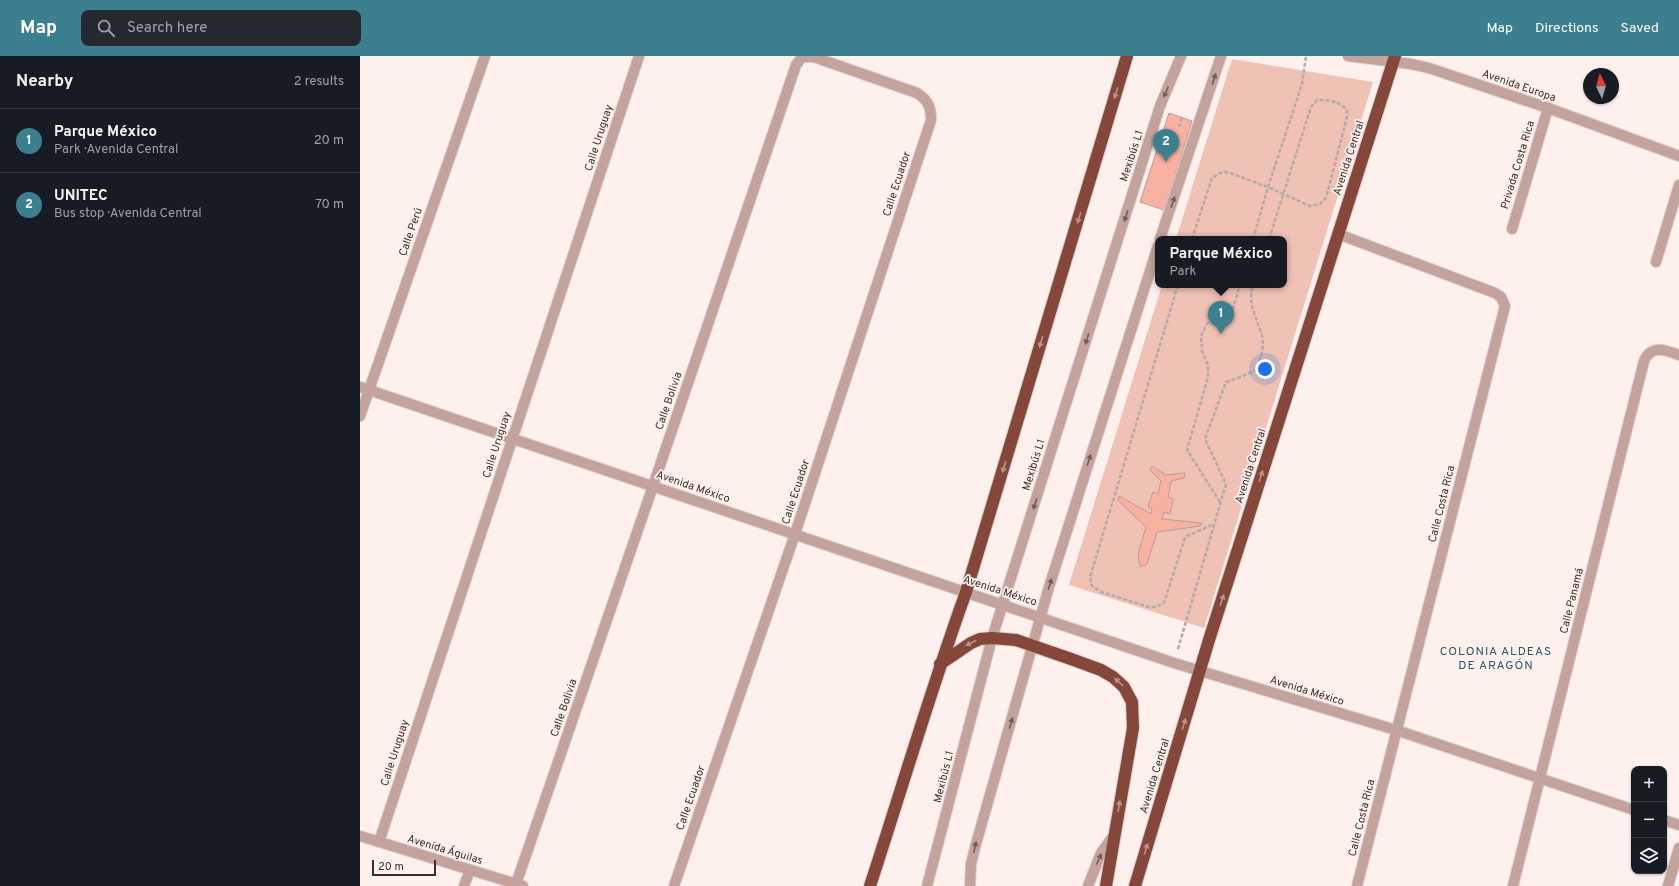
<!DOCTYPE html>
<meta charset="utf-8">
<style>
:root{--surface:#171b24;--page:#242831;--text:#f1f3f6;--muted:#9ea1a6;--line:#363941;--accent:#3c808f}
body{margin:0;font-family:Overpass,sans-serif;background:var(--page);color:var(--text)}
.controls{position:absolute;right:12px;bottom:12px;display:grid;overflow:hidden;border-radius:8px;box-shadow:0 1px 3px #0004}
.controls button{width:36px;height:36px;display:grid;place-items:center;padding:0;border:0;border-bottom:1px solid var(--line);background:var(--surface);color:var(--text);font:20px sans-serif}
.compass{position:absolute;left:1223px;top:12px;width:36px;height:36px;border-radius:50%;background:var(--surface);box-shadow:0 1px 3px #0004;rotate:355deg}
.scale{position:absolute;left:12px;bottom:10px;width:64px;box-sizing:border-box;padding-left:4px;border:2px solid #3c2f2c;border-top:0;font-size:11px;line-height:14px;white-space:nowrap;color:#3c2f2c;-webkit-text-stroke:3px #fef0ed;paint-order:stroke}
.you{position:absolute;left:905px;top:313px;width:14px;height:14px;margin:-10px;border:3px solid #fff;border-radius:50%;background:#1a73e8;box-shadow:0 0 0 6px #1a73e833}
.badge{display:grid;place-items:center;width:26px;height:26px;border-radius:50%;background:var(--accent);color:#fff;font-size:13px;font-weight:700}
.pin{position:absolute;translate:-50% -33px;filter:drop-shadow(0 1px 2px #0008)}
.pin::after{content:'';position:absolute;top:21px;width:14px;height:12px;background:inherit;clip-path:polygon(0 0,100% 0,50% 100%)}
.popup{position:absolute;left:795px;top:180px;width:132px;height:52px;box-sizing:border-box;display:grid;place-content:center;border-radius:8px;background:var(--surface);filter:drop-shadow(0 1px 3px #0005);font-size:13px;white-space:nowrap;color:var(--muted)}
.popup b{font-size:15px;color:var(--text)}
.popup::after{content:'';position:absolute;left:50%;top:100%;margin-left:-8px;border:8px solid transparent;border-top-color:var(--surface)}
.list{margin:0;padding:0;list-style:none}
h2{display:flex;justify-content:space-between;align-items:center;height:52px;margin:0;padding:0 16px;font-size:17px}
h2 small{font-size:13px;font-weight:400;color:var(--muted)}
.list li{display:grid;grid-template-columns:26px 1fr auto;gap:12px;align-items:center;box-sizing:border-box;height:64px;padding:0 16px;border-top:1px solid var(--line)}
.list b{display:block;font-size:15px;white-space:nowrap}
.list p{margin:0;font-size:13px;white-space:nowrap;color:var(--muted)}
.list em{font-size:13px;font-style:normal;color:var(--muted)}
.icon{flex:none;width:22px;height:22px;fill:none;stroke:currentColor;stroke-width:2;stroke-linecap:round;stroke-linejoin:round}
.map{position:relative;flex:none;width:1319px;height:830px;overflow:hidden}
header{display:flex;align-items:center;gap:24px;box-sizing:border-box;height:56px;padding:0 20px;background:var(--accent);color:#fff}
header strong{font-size:19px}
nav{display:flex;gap:22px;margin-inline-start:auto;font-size:14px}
.search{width:280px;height:36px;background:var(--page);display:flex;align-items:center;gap:10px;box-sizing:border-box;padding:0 14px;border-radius:8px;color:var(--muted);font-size:15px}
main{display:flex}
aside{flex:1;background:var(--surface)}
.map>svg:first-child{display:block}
.green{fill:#f0c1b5}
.building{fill:#f9b2a1;stroke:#bb9c94}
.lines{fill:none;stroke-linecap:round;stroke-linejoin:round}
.minor-casing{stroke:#dbcdca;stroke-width:12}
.highway-casing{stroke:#dbcdca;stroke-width:14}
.path{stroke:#b7a9a6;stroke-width:2.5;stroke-dasharray:4 2;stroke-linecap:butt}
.minor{stroke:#c3a39b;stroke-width:10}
.highway{stroke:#844739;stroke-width:12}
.oneway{fill:#725d58}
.oneway2{fill:#bb938a}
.labels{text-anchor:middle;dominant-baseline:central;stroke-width:3.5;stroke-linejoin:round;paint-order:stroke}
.street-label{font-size:11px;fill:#3c2f2c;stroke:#fef0ed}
.neighbourhood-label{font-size:12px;letter-spacing:1px;fill:#245b67;stroke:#fef0ed}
</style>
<header>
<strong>Map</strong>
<div class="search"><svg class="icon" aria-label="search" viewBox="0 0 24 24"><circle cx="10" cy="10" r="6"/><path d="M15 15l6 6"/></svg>Search here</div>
<nav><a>Map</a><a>Directions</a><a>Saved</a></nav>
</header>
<main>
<aside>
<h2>Nearby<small>2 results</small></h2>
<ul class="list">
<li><span class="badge">1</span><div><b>Parque México</b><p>Park · Avenida Central</p></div><em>20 m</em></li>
<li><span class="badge">2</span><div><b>UNITEC</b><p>Bus stop · Avenida Central</p></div><em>70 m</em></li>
</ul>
</aside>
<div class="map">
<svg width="1319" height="830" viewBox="0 0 1319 830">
<rect width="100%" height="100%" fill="#fef0ed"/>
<!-- green -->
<polygon class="green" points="872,3 1013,26 844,572 709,529 802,229 924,229 924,183 816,183"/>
<!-- building -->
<g class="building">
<polygon points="809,57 832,65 804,154 780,146"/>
<polygon points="792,410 806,419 825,417 824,422 811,425 808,441 813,443 810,458 804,456 802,463 842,467 840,470 797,476 787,508 784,510 780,510 778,498 786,471 758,444 759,440 791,458 792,453 788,450 793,436 798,438 801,425 790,414"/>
</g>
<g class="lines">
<defs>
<g id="minor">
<polyline points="988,0 1051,8 1069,12 1188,52 1319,100"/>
<polyline points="1152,173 1188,52"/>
<polyline points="978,178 1135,237 1141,241 1145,250 997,830"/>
<polyline points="800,183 861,0"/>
<polyline points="1296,206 1319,129"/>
<polyline points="0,331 814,607 1036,674 1274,754"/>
<polyline points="0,360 125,0"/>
<polyline points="1304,764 1319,769"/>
<polyline points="0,780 163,830"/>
<polyline points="19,786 279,0"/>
<path d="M156,828l137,-398 143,-421 6,-8h12l103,36c11,7 14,14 14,27l-136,414 -121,352"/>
<polyline points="104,830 110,814"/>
<polyline points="567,830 632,582 800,50 821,0"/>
<polyline points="610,830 611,808 616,788 689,531 798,190"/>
<polyline points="728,830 741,797 754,779"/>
<path d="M1153,830l131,-525c8,-17 21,-11 35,-6"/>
<polyline points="1308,830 1319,792"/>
</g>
<g id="highway">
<polyline points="580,608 611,587 620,583 632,582 656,584 711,603 741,614 753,621 764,631 772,646 773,672 746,830"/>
<path d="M510,830c32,-98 61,-197 96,-294l161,-536"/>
<polyline points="775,830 849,584 1035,0"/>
</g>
</defs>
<!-- minor casing -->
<use href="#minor" class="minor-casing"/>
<!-- highway casing -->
<use href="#highway" class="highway-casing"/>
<!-- path -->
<g class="path">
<polyline points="819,71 822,61"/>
<path d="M832,183l20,-61 8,-5 7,-1 41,15 42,19 10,-2 6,-6 21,-81v-7c-8,-9 -19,-10 -30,-10l-6,7 -42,132"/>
<polyline points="893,183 908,131 942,28 946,0"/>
<polyline points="818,229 730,521 732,530 741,536 789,551 796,551 804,547 825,481 854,468"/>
<polyline points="860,446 827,394 848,321 848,309 842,295 841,280 847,268 873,252 880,229"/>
<path d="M818,593l48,-165 -21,-45 21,-57 15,-5 15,-7c4,-11 9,-22 6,-34 -5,-18 -15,-32 -9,-51"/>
</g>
<!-- minor -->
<use href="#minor" class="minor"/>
<!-- highway -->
<use href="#highway" class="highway"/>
</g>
<!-- one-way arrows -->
<defs><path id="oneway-solid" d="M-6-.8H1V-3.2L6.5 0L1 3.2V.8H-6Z"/></defs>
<g class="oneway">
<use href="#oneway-solid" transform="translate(854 23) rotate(-72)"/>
<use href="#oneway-solid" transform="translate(806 36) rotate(113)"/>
<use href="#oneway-solid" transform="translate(813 146) rotate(-72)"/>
<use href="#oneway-solid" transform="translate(766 160) rotate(108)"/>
<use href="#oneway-solid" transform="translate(727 283) rotate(107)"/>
<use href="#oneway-solid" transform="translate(729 404) rotate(-72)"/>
<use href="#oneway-solid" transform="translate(675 448) rotate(107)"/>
<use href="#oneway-solid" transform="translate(690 528) rotate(-73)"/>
<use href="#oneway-solid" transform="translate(651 667) rotate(-74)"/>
<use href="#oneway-solid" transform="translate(615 791) rotate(-77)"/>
<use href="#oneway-solid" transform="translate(739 803) rotate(-66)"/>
</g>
<g class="oneway2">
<use href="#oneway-solid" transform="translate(756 37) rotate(107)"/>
<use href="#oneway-solid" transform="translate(719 162) rotate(107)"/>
<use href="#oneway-solid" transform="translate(681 286) rotate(107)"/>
<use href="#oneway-solid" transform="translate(644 411) rotate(107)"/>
<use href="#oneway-solid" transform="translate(901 420) rotate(-72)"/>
<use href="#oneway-solid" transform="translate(862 544) rotate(-72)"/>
<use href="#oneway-solid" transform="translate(611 587) rotate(153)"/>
<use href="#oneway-solid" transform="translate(759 626) rotate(-138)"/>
<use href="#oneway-solid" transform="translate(824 668) rotate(-73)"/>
<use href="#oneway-solid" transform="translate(759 750) rotate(-81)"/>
<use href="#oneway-solid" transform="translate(786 793) rotate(-73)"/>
</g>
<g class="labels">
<!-- street labels -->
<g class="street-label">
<text transform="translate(1159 30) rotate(19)">Avenida Europa</text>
<text transform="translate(239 82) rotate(-72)">Calle Uruguay</text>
<text transform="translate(772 100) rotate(-72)">Mexibús L1</text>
<text transform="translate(989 102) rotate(-72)">Avenida Central</text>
<text transform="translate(1158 109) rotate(-73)">Privada Costa Rica</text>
<text transform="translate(537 128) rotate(-72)">Calle Ecuador</text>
<text transform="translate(51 176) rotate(-71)">Calle Perú</text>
<text transform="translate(309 345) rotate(-71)">Calle Bolivia</text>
<text transform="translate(137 389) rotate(-72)">Calle Uruguay</text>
<text transform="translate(674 409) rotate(-73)">Mexibús L1</text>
<text transform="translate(891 410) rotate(-72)">Avenida Central</text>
<text transform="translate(333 431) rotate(19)">Avenida México</text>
<text transform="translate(436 436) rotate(-72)">Calle Ecuador</text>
<text transform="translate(1082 448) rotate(-76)">Calle Costa Rica</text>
<text transform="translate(640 535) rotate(18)">Avenida México</text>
<text transform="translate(1212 545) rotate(-76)">Calle Panamá</text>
<text transform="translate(947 635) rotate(17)">Avenida México</text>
<text transform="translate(204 652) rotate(-71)">Calle Bolivia</text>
<text transform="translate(35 697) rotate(-72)">Calle Uruguay</text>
<text transform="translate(795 720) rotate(-73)">Avenida Central</text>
<text transform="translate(584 721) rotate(-76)">Mexibús L1</text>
<text transform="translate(331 742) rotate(-71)">Calle Ecuador</text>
<text transform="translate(1002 762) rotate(-76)">Calle Costa Rica</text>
<text transform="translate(85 794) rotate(17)">Avenida Águilas</text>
</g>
<!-- neighbourhood labels -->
<g class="neighbourhood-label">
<text x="1136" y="596">COLONIA ALDEAS<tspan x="1136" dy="14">DE ARAGÓN</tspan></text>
</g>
</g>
</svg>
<div class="controls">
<button>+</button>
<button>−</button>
<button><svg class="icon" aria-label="layers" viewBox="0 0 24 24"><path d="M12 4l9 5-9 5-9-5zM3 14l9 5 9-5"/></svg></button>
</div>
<svg class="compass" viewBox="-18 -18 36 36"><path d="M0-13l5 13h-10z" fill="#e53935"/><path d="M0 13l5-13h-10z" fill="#9ea1a6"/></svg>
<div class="scale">20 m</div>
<div class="you"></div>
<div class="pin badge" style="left:861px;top:278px">1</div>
<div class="popup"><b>Parque México</b>Park</div>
<div class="pin badge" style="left:806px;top:106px">2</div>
</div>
</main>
